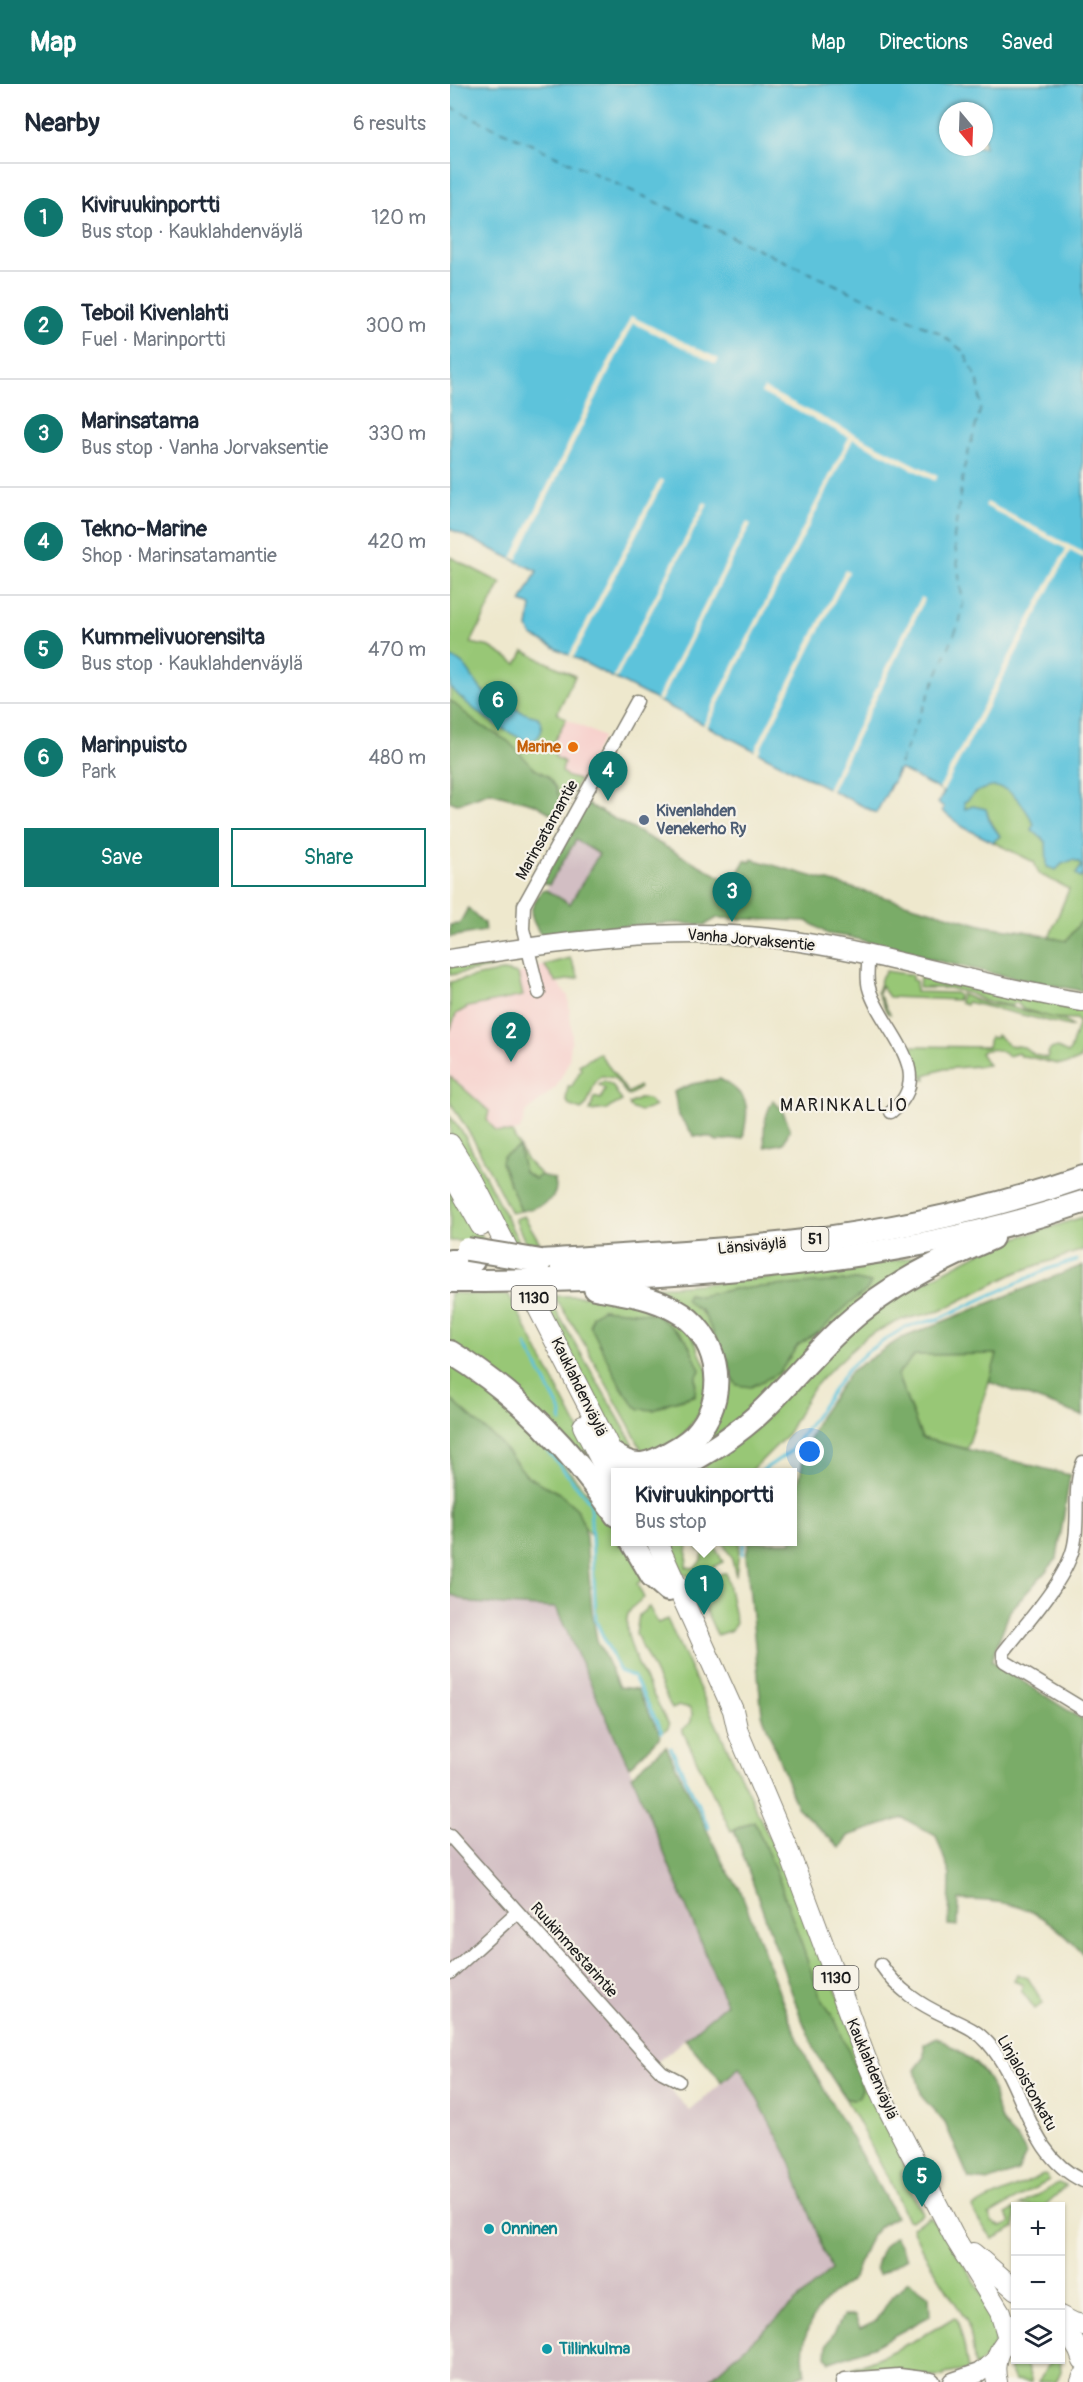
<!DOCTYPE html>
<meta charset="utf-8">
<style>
:root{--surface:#fff;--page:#f2f2f3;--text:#1f2937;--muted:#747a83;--line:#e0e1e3;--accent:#0f766e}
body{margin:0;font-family:Pangolin,sans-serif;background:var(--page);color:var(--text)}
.controls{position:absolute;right:18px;bottom:18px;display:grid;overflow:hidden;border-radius:0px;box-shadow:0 2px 4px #0004}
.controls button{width:54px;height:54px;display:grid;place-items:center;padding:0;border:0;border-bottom:2px solid var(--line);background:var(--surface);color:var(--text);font:30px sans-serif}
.compass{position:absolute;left:489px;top:18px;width:54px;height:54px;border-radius:50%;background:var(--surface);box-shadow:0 2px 4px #0004;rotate:161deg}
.you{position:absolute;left:360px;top:1368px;width:21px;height:21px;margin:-15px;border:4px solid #fff;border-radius:50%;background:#1a73e8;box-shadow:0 0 0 9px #1a73e833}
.badge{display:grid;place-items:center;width:39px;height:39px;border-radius:50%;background:var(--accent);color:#fff;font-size:20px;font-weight:700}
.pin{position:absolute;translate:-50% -50px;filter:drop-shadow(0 2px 3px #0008)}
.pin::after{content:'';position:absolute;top:32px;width:21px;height:18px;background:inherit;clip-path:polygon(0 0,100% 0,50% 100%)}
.popup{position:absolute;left:161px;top:1384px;width:186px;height:78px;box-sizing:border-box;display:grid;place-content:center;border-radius:0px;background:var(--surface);filter:drop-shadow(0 2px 4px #0005);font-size:20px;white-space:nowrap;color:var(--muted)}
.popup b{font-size:22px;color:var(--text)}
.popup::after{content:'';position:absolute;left:50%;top:100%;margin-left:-12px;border:12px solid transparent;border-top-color:var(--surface)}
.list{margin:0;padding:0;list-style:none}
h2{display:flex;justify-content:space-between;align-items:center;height:78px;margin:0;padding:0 24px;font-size:26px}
h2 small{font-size:20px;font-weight:400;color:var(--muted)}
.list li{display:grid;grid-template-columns:39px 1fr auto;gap:18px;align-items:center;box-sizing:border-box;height:108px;padding:0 24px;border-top:2px solid var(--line)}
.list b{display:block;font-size:22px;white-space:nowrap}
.list p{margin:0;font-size:20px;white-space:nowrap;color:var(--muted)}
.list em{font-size:20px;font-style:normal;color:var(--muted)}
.actions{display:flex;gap:12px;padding:18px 24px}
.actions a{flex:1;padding:14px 0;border:2px solid var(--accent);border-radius:0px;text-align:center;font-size:21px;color:var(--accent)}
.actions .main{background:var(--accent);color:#fff}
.icon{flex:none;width:33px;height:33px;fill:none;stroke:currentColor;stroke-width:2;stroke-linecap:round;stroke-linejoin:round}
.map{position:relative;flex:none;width:633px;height:2298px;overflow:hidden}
header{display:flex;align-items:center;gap:36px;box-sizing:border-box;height:84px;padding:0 30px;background:var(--accent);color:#fff}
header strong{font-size:28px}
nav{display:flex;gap:33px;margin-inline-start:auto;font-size:21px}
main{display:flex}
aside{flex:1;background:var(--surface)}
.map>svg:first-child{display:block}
.built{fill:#f7d0cc}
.industrial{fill:#d2bec3}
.green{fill:#98c776;stroke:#5a7249;stroke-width:1.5;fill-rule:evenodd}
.forest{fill:#7aac67;stroke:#4b6442;stroke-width:1.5}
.water{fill:#5dc3db;stroke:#3c707c;stroke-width:1.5;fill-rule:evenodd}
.pier{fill:#eee8cd}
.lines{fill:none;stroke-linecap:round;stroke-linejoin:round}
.stream{stroke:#5dc3db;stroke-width:3}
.ferry{stroke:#33565f;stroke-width:1.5;stroke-dasharray:8 6;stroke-linecap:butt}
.street-casing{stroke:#858274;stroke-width:15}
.secondary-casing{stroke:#858274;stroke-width:21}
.primary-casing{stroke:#858274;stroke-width:22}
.highway-casing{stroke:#858274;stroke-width:26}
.street{stroke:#fff;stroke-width:12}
.secondary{stroke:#fff;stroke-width:18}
.primary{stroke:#fff;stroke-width:20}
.highway{stroke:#fff;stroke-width:22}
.highway-bridge-casing{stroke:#858274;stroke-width:26;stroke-linecap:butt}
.highway-bridge{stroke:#fff;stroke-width:22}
.food-dot{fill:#e8710a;stroke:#f7f3e8;stroke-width:2}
.service-dot{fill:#5c6f8a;stroke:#f7f3e8;stroke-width:2}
.culture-dot{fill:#0f9aa8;stroke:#f7f3e8;stroke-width:2}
.labels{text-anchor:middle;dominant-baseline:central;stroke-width:4.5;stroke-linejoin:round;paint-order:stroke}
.shield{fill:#f7f3e8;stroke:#5e5c59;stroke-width:1.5}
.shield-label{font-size:15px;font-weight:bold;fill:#1c1c1c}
.food-label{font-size:16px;font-weight:bold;fill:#c56008;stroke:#f7f3e8;text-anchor:end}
.service-label{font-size:16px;font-weight:bold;fill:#4e5e75;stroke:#f7f3e8;text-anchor:start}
.street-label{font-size:16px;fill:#1c1c1c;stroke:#f7f3e8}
.culture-label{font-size:16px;font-weight:bold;fill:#0d838f;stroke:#f7f3e8;text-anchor:start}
.neighbourhood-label{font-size:18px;letter-spacing:1.5px;fill:#1c1c1c;stroke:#f7f3e8}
</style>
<header>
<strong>Map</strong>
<nav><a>Map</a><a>Directions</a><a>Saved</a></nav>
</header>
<main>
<aside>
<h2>Nearby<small>6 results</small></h2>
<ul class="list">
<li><span class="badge">1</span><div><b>Kiviruukinportti</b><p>Bus stop · Kauklahdenväylä</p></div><em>120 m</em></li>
<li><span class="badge">2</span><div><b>Teboil Kivenlahti</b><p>Fuel · Marinportti</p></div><em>300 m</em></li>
<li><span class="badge">3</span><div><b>Marinsatama</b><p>Bus stop · Vanha Jorvaksentie</p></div><em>330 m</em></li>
<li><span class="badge">4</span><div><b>Tekno-Marine</b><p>Shop · Marinsatamantie</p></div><em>420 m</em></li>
<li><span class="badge">5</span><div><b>Kummelivuorensilta</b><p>Bus stop · Kauklahdenväylä</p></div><em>470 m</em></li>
<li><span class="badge">6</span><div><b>Marinpuisto</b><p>Park</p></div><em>480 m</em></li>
</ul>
<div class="actions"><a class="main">Save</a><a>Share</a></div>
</aside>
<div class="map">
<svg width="633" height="2298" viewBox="0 0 633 2298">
<rect width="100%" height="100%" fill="#f7f3e8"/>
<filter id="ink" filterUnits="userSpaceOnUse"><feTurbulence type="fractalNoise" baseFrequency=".0167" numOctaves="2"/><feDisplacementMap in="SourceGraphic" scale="12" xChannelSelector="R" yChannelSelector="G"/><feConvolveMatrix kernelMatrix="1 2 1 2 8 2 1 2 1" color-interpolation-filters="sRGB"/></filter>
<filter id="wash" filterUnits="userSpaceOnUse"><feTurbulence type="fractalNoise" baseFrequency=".008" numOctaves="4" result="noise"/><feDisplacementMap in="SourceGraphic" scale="24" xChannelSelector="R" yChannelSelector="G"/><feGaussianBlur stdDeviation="1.35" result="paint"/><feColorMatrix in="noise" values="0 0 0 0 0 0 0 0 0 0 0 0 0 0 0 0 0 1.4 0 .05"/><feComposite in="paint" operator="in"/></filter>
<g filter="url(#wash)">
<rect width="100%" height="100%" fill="#eee8cd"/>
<!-- built -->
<g class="built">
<polygon points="107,630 153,653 122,711 87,665"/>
<polygon points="94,881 118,912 122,950 119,977 107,1002 76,1029 70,1046 62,1049 46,1047 0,992 0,947 6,930 18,923 72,912 68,890"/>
</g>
<!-- industrial -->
<g class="industrial">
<polygon points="126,756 150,769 120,820 96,806"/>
<polygon points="0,1510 22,1519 106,1524 179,1683 276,1921 200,1984 240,2027 290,1983 337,2070 381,2186 257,2298 0,2298"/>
</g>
<!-- green -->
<g class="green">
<polygon points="0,473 51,499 21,559 40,563 67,580 74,567 125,592 107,629 116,635 102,661 105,664 105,673 114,678 112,688 118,693 129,696 110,734 85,720 40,708 7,720 0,717"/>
<polygon points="555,688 633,771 633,835 616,857 599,854 619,805 589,790 584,778 543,758 550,752 536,730 515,725 514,718 524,702"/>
<polygon points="120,874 129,894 106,898 94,881"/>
<polygon points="44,875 45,882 40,884 0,891 0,882"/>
<polygon points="53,887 68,890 73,912 18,923 6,930 0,947 0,898"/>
<polygon points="436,887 462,891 462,896 466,897 466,908 505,909 508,911 508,916 439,913 431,902 428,909 440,930 437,929 427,908 432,892"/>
<path d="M472,889l161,35v42l-3,9c-21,13 -40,-3 -60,-3l-2,-3 -9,3c-7,-7 -21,-9 -29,-3l8,12 -44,4 -19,6 1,4 -2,1 -15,-34h2l77,1 2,-10 6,1 1,-3 12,10 15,2 11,8 12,3 2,-7c7,-7 11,-1 19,2l2,-2 9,-29 -3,-3 -23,-1 -30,-9 -6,-6h-4v3l-29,-5 -13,-7 -22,-6h-30l1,-12z"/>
<polygon points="511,910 536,920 555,922 615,937 623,943 517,918 516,921 510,919"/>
<path d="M149,969l29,40 11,-7 1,2 -12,8 -14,-18 -12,-2c-13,7 -9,27 -21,34l-11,-4 -4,-6 2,-14h4l9,-17 -2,-4z"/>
<polygon points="0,992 39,1027 37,1036 46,1047 62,1049 77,1077 91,1091 85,1095 74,1088 69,1063 51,1079 71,1127 61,1129 25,1058 0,1018"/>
<polygon points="154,997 162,1001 172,1017 157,1025 140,1027 144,1013 151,1015 155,1005 149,1001"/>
<path d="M191,1014l7,1 7,7c-8,5 -18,7 -25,1l-1,-3z"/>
<polygon points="0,1032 13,1049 69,1158 60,1158 14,1072 0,1050"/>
<polygon points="0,1096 35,1158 0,1157"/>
<polygon points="74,1132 90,1159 75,1158 65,1135"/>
<polygon points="633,1133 633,1166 565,1189 490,1227 451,1236 417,1252 375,1291 361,1307 336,1352 300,1388 252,1388 260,1374 418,1228 544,1161"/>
<path d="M497,1165c-44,36 -257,223 -297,223l42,-27 28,-81 -80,-76c102,-7 207,-14 307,-39zM406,1196l15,3 -5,8 -17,13 -30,28 -21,13 -19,28 -48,4c-4,-22 -20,-62 -40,-72l-3,-11 13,2 33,-7z"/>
<polygon points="0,1209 59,1211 165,1415 0,1262"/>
<polygon points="88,1211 97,1211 173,1342 181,1356 186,1374 167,1360"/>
<path d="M104,1212h50l25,4 60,29 20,45 -5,34 -25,32 -36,13 -14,-28 -52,-94zM152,1225l53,5 31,25 14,31 -4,8 -1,18 -27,7 -14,7 -33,-23 -31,-62 2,-9z"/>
<polygon points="548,1270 517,1365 472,1354 447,1290 465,1271"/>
<path d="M0,1279l75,56 86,102 4,6 1,15h9l20,35 -8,7 7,14c-6,4 -13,9 -16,16 -9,26 29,86 41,111l-1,3 -6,4 -28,-55 -14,-6 -5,-9 -19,-41 -4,-85 -7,-8 -8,-19 -18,-16 -32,-17 -29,-35 -48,-42z"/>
<polygon points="214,1458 238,1458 236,1483 245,1484 252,1475 253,1469 248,1465 246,1458 262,1458 273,1478 240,1494 231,1487 228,1480 225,1482"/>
<polygon points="272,1458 290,1458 286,1492 281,1472"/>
<polygon points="273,1489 276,1489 286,1539 282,1546 267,1551 253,1520 247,1521 243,1513 244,1502"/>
<polygon points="199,1523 208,1539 217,1535 318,1751 340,1788 445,2056 455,2086 451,2089 473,2130 460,2137 457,2136 438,2094 395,2014 403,2016 409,2012 412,2005 386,1938 369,1910 328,1793 304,1737 281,1747 233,1648 233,1645 241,1638 242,1629 239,1623 229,1622 222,1625 186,1550 189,1531"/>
<polygon points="567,1890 578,1894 593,1919 585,1925 571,1906 573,1901 564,1897"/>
<polygon points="593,2091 597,2092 599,2096 539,2131 542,2138 552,2143 561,2139 556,2130 565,2125 565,2144 543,2155 529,2137 522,2123"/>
<polygon points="608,2099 616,2102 594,2122 569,2122"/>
<path d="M480,2133c19,21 73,99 65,125 -3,11 -12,18 -20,25l-4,-32 -5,-15 -44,-70 -10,-23z"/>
<path d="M503,2234l4,1 7,26 4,25 -23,4 -1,2h-102l-1,-4c40,-14 76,-31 112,-54z"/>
<polygon points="563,2271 565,2272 566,2276 571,2276 576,2280 582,2298 565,2297 560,2286"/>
<polygon points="603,2276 610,2276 611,2287 606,2298 589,2298 597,2282"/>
</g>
<!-- forest -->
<g class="forest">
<polygon points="0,616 28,640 58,657 85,685 98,692 106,704 113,725 107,733 85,720 40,708 7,720 0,717"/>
<path d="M137,720l145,79 13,-23 5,2 2,-3 233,67 39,5 42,10 17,-22v72l-88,-17 -74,-17 -71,-20 -22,-3 -21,-13 -90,-3 -12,7 -29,-2 -82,5 -53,7c-14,-21 -12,-25 1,-45h4l24,14 29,-50 -23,-14 -27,45 -8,-3z"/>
<polygon points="18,824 34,839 35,847 0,853 0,841 9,840"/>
<path d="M270,995c31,17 29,27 23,59l-26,3 -7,-4 -16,-1 -15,-20 -5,-24 18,-8z"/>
<path d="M323,1016l9,10 8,18 -6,15 -19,4c-2,-17 -1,-31 8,-47z"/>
<path d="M69,1063l5,25 11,7 6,-4 13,4c9,21 -17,29 -33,32l-20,-49 2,-6z"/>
<path d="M633,1181v151l-94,-34 8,-28 -82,1 -18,20 25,63 148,37 -13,84 -47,52 -19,50 92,59v234c-38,-43 -66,-55 -124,-54l-1,26 -9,-1 1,-50 -14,-39 -33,-18 -55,18 -8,12 -43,-41 -35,-93 -16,-158 3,-14h43l1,-57 6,-4 6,-32 14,-32 32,-46 49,-32z"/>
<polygon points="406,1196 421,1199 416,1207 399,1220 369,1248 348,1261 329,1289 301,1303 287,1301 281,1293 278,1277 252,1227 241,1221 235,1215 238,1210 251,1212 284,1205"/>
<polygon points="152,1225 205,1230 236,1255 250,1286 246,1294 245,1311 218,1319 204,1326 190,1325 185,1322 171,1303 140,1241 142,1232"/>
<polygon points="0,1315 48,1357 77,1392 109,1409 127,1425 135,1444 142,1527 147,1556 169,1603 187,1605 211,1652 179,1683 106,1524 22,1519 0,1510"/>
<path d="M216,1662l60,123 14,20 50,132 17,38 89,158c-21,9 -29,23 -36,44 -2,5 -4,13 -7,17 -6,7 -15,11 -22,17 -23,22 -32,48 -26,79l-20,8h-73l-2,-3 121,-109 -44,-116 -47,-87 -18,15 -37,-43 41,-35 -94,-229z"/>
<polygon points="304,1737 328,1793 369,1910 386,1938 408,1989 412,2005 409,2012 403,2016 395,2014 367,1971 348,1926 284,1746"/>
<path d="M487,1953c20,14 49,27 56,53 4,12 3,24 11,35 9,13 15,11 22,29l-8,17 -28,10 -21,-2 -24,-56 -23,-26 -7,-27 9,-12v-14z"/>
<path d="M445,2152l12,22 -28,17 -3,-7c2,-14 7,-24 19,-32z"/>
<polygon points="458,2197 479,2212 480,2232 423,2263 380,2278 376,2272 377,2261 393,2232 405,2232 410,2244 427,2236 440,2215"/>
</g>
<!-- water -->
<g class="water">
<path d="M0,0h633v792l-3,2 -4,-4 5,-7 -2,-5 -6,-2 -11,4 -6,6 -9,-3 -1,-25 -15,-13 3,-5c-13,-24 -29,-49 -59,-31 -5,3 -5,7 -11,9l1,7 8,-3 13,3 4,13 10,14 -7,6 -30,-15 -21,-16 2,-4 -6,-4 6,-11 -44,-23 -24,44 -344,-177 -4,-8 3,-22 -10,-4 16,-31 -87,-42zM498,27h36v36h-36z"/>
<path d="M0,574c18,2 23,26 36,36 5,4 12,5 17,8 16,8 17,11 35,15 7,11 4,21 -9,25 -30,-13 -56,-31 -79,-55z"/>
</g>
<!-- pier -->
<g class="pier">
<polygon points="181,232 269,275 266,280 183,239 67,476 62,474"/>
<polygon points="314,304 488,392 485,397 403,355 257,643 253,641 399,353 311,309"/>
<polygon points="210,395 214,397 123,574 119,572"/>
<polygon points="254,418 258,420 166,595 163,593"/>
<polygon points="537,418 633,468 633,474 620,467 493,708 489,705 616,465 535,422"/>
<polygon points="297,438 301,440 210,618 206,616"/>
<polygon points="395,486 399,488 308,670 304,668"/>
<polygon points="471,513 475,515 381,707 377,705"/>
</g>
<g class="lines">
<!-- stream -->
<g class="stream">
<polyline points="76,1261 112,1330 111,1338"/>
<polyline points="92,1356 97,1366 140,1418 146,1537 165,1578 170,1587 184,1593 212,1648"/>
<polyline points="310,1388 341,1367 398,1285 418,1267 455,1243 488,1235 598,1185 627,1176"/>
<polyline points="292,1470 294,1458"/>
<polyline points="221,1664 259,1744"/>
</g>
<!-- ferry -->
<polyline class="ferry" points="0,23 488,248 513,267 528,296 531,323 514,384 504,454 513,520 510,537 436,711"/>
</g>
</g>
<g filter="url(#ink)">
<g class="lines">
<defs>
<g id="street">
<path d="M419,871c-1,10 -3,23 0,33 11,41 71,85 22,124"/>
<polyline points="89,909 73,845 74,821 187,617"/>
<path d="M633,1378c-11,27 -3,55 -9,83 -7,35 -49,79 -71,108l1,8 79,48"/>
<polyline points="0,1752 192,1967 212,1988 229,1997"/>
<path d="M431,1881c17,25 38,39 64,51 16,8 31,13 43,27 38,43 38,111 95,138"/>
<polyline points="0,1889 67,1828"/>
</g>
<g id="secondary">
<path d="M0,875c114,-18 229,-35 344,-18 97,14 192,46 289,61"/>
<polyline points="395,2298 449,2294 481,2298"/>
<polyline points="503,2298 529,2289 546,2276"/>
</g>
<g id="primary">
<polyline points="0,1060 24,1099 172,1388"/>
<polyline points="0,1087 31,1142"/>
<polyline points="133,1342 166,1406"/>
<polyline points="207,1458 283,1626 288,1648 340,1771 416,1975 434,2017 503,2151 550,2228 558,2254"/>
<polyline points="523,2169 566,2206"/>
<polyline points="610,2232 624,2239 633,2241"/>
<path d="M610,2246c13,7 19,18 23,31"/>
<path d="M547,2298c-5,-20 2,-38 19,-50"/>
<polyline points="631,2298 633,2293"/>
</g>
<g id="highway">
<polyline points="0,1177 23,1177"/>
<path d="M91,1177c87,-6 176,-9 263,-20 94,-12 190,-33 279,-64"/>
<path d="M101,1196c179,-6 362,-21 532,-78"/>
<polyline points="0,1197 33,1197"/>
<path d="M145,1204c28,5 56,8 80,22 42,22 55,81 25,119 -7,10 -18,17 -29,23 -22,13 -36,18 -58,2"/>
<path d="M0,1268c69,42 120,97 166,163"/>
<path d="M222,1388c33,-18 66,-37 93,-64 27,-27 51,-57 79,-82 43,-40 95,-65 148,-88"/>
<polyline points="182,1458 202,1492 218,1506"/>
</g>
</defs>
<!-- street casing -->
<use href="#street" class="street-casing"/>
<!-- secondary casing -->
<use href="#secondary" class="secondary-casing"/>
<!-- primary casing -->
<use href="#primary" class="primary-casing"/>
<!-- highway casing -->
<use href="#highway" class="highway-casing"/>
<!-- street -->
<use href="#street" class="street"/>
<!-- secondary -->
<use href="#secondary" class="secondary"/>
<!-- primary -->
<use href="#primary" class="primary"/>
<!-- highway -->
<use href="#highway" class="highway"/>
<defs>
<g id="highway-bridge">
<polyline points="17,1165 91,1177"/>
<polyline points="33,1197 101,1196"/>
</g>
</defs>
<!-- highway-bridge casing -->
<use href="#highway-bridge" class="highway-bridge-casing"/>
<!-- highway-bridge -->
<use href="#highway-bridge" class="highway-bridge"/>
</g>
</g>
<!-- markers -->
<circle class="food-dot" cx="123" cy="663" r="6"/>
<circle class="service-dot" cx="194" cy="736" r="6"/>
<g class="culture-dot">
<circle cx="39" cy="2145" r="6"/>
<circle cx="97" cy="2265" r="6"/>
</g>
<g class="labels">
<!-- shield labels -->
<g class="shield">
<rect x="351.5" y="1143" width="27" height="24" rx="4.5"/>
<rect x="61.5" y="1202" width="45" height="24" rx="4.5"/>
<rect x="363.5" y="1882" width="45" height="24" rx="4.5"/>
</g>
<g class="shield-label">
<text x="365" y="1155">51</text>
<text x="84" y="1214">1130</text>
<text x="386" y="1894">1130</text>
</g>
<!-- food labels -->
<g class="food-label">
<text x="111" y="663">Marine</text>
</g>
<!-- service labels -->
<g class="service-label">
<text x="206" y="727">Kivenlahden<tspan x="206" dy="18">Venekerho Ry</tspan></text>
</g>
<!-- street labels -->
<g class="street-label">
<text transform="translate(97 746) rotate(-61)">Marinsatamantie</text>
<text transform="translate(301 856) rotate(5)">Vanha Jorvaksentie</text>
<text transform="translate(302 1162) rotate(-5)">Länsiväylä</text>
<text transform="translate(129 1303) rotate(64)">Kauklahdenväylä</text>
<text transform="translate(124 1866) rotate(48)">Ruukinmestarintie</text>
<text transform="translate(422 1985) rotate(67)">Kauklahdenväylä</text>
<text transform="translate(577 1999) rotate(61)">Linjaloistonkatu</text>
</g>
<!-- culture labels -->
<g class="culture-label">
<text x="51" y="2145">Onninen</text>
<text x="109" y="2265">Tillinkulma</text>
</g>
<!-- neighbourhood labels -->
<g class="neighbourhood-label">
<text x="394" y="1021">MARINKALLIO</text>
</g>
</g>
</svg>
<div class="controls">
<button>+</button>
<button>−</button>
<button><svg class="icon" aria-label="layers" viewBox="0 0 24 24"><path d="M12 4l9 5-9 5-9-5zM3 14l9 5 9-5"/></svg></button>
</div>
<svg class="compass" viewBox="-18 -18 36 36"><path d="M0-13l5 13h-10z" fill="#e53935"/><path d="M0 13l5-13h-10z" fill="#747a83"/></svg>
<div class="you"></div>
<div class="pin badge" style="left:254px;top:1531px">1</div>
<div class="popup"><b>Kiviruukinportti</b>Bus stop</div>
<div class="pin badge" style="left:61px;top:978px">2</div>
<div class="pin badge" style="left:282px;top:838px">3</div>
<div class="pin badge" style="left:158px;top:717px">4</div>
<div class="pin badge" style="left:472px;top:2123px">5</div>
<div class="pin badge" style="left:48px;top:647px">6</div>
</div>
</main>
